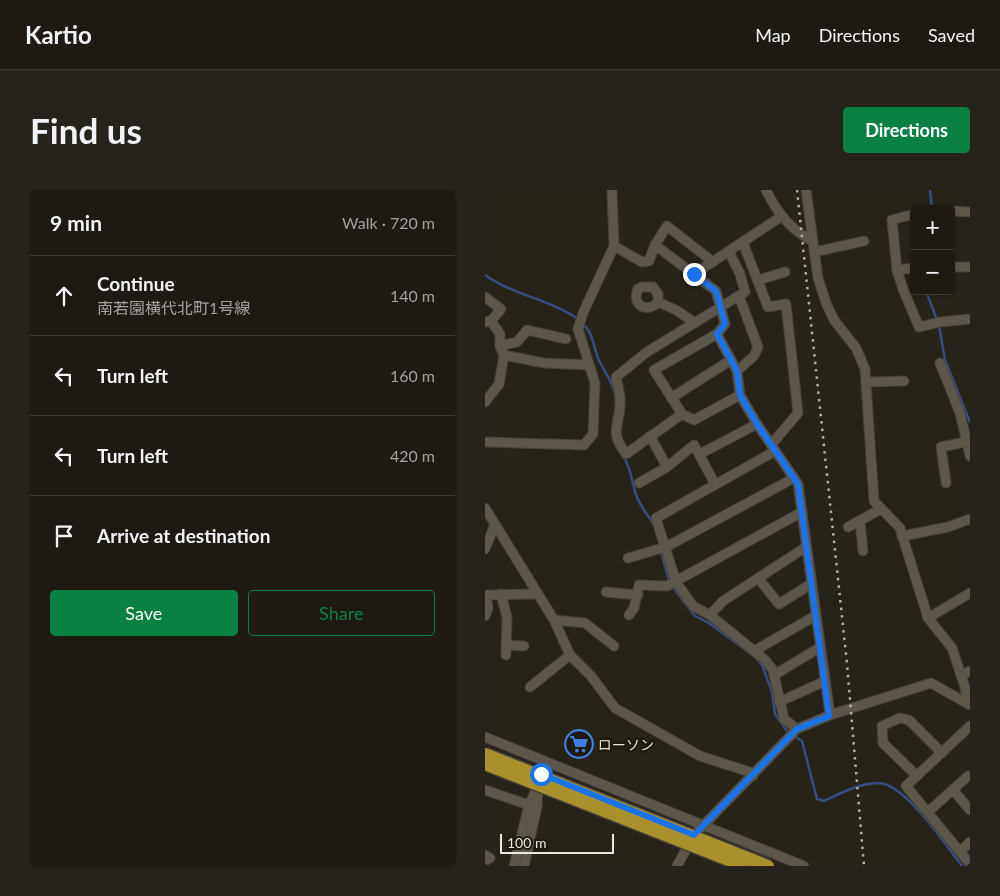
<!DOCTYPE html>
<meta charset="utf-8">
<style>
:root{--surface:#1e1a13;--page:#26231c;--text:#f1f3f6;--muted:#a1a1a0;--line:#3c3833;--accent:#0b8043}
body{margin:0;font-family:Lato,"Noto Sans JP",sans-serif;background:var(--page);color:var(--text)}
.controls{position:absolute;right:15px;top:15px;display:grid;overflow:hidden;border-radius:5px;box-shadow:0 1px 4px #0004}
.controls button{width:45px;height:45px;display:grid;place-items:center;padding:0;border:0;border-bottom:1px solid var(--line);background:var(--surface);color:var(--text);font:25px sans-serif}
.scale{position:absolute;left:15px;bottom:12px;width:114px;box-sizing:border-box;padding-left:5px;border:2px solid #ebe8e1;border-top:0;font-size:14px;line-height:18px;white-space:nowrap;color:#ebe8e1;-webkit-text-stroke:4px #1e1a0f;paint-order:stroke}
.stop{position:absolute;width:15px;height:15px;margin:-11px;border:4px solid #1a73e8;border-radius:50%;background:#fff}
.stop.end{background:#1a73e8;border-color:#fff;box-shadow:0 1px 5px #0008}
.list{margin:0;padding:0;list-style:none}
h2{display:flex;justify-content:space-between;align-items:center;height:65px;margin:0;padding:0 20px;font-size:21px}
h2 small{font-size:16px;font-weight:400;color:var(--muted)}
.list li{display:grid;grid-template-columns:32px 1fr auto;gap:15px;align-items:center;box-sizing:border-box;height:80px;padding:0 20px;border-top:1px solid var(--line)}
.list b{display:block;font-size:19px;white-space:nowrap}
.list p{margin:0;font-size:16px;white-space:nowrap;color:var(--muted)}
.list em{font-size:16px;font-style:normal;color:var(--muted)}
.actions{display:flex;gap:10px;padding:15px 20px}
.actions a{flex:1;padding:11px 0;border:1px solid var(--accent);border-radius:5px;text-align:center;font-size:18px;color:var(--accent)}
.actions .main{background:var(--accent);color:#fff}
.icon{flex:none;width:28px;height:28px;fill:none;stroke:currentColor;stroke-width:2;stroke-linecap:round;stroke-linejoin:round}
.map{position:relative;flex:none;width:485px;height:676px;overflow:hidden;border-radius:5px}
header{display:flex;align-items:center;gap:30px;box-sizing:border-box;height:70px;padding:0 25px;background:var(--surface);border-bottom:1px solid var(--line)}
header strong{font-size:24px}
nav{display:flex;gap:28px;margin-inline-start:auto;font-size:18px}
.intro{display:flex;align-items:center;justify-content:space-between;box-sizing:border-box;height:120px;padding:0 30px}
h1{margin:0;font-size:35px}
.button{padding:12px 22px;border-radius:5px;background:var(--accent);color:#fff;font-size:18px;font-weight:700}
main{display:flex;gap:30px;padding:0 30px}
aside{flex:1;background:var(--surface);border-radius:5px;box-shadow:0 1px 4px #0004}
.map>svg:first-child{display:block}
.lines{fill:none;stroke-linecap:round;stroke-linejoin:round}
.stream{stroke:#354d80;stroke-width:2.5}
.building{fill:#45383e;stroke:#605359}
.minor-casing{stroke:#454139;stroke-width:11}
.minor{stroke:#5c564b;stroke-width:9}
.rail{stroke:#b4b0a8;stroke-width:2.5;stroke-dasharray:2.5 5;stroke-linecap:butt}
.highway-bridge-casing{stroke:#454139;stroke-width:15;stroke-linecap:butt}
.highway-bridge{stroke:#aa902d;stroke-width:12}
.route{stroke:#1a73e8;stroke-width:6}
.labels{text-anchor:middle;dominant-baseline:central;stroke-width:5;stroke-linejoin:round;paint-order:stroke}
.poi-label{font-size:14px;fill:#ebe8e1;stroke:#1e1a0f;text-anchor:start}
</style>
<header>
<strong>Kartio</strong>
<nav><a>Map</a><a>Directions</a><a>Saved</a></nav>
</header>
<div class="intro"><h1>Find us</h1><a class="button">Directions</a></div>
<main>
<aside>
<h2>9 min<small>Walk · 720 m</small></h2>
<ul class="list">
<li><svg class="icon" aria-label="ahead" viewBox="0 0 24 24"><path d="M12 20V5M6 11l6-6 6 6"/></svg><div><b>Continue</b><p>南若園横代北町1号線</p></div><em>140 m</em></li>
<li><svg class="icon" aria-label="left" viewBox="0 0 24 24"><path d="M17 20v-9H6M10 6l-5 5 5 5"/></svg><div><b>Turn left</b></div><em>160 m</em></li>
<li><svg class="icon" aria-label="left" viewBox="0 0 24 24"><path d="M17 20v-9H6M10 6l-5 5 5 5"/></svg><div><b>Turn left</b></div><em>420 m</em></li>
<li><svg class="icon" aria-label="arrive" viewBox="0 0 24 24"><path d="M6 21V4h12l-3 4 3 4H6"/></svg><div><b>Arrive at destination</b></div></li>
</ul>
<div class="actions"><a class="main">Save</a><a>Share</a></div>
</aside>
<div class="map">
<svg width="485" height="676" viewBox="0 0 485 676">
<rect width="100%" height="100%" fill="#282319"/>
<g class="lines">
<!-- stream -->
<g class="stream">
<polyline points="445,0 447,19"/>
<path d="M0,85c28,20 64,24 93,44"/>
<polyline points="441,101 452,130"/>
<path d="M97,133c11,9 11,22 16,35 6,14 17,26 18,43 0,18 -10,31 2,48"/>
<polyline points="454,135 460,170 485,232"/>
<path d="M138,266c9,13 8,26 14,41 4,11 12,19 18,30"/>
<path d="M176,362l9,32 25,32 14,7 45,33 8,9 10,27 3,22 12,17 15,10 15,58 7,2c17,-8 36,-18 55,-18 26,1 67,62 83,83"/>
</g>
</g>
<!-- building -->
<polygon class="building" points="85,544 108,552 103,564 81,556"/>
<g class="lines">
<defs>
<g id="minor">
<path d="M281,0c10,21 25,40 46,51"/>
<polyline points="321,0 333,88 341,113 349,130 371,158 380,179 389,311 415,338 443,428 467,458 480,497 482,512"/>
<polyline points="466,21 485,22"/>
<polyline points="429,24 407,30 412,80 418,99 434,137 455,132 485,129"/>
<polyline points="258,53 283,117 301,114 313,223 286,255"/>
<polyline points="170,55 182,36 228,72"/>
<polyline points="129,56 157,72 164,71 170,55 231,101 240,134 232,144 252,181 255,205 272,234 313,294 345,525"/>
<path d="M244,62l11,22 5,18 -98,60 -31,25c2,9 5,19 4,28 -1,25 -11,25 6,49l56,-40 12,6 46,-25"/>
<polyline points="329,62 379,51"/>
<polyline points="466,77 485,77"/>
<polyline points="412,80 429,78"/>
<polyline points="209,84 297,26"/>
<polyline points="273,90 300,82"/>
<polyline points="0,107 16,119 6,131"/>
<path d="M173,112v-8l-5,-7h-11l-4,2c-7,16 9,25 20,13l18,8 19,13"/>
<polyline points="0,132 6,131 15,144 15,156 19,165 14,194 0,212"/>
<polyline points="15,156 32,152 42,140 81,149"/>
<polyline points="19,165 59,173 104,175"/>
<polyline points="455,173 475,223 485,266"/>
<polyline points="252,181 269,166 273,157 254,106"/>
<polyline points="381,192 419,191"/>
<polyline points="186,208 246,170"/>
<polyline points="197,224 169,180 232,144"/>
<polyline points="165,246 182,277"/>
<polyline points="0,252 99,255 108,244 110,193 93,139 98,123 129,56 127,0"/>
<polyline points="290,261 171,328 191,392 208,416 225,425 280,470 288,480 299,529 312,539"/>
<polyline points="215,264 272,234"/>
<polyline points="154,293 182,277 209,255 230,294"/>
<polyline points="461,293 456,257 485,251"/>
<polyline points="0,318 69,430 85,465 106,486 130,518 215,566 265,582 268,586"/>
<polyline points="375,332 378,361"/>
<polyline points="363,337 396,319"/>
<polyline points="417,346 463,337 485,329"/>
<polyline points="0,359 10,334"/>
<polyline points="143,368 181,357 309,288"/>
<polyline points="273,388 294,414 326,394"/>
<polyline points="121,402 153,405"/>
<polyline points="16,404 22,427 21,465"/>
<polyline points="144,425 149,418 154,395 182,396 317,322"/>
<polyline points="225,425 238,411 321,357"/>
<polyline points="0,426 3,418 1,405 52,404"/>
<polyline points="443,428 485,403"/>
<polyline points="69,430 100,433 129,456"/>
<polyline points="21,455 39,456"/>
<polyline points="269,461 330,426"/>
<polyline points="289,485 334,458"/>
<polyline points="476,486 485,481"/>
<polyline points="45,497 85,465"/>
<polyline points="294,512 340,491"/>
<polyline points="485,536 421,596 485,674"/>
<polyline points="0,547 319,676"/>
<polyline points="432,586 398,553 397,536 415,528 424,530 457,563"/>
<polyline points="0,600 44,615"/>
<polyline points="468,600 485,620"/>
<polyline points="443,622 483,586"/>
<polyline points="475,662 485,652"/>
<polyline points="0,665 5,668 0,671"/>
<polyline points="29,676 44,615 55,591"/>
<polyline points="39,676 52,617 53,600"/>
<polyline points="192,676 209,645 312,539 345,525 446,493 485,515"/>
</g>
</defs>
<!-- minor casing -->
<use href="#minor" class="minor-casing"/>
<!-- minor -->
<use href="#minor" class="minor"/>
<!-- rail -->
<polyline class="rail" points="312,0 362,474 379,676"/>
<defs>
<g id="highway-bridge">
<polyline points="0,564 283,676"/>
<polyline points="0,574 259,676"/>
</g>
</defs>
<!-- highway-bridge casing -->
<use href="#highway-bridge" class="highway-bridge-casing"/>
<!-- highway-bridge -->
<use href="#highway-bridge" class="highway-bridge"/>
</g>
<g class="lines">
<!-- route -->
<polyline class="route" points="56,584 209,645 312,539 344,526 313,294 272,234 255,205 252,181 232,144 240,134 231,101 209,84"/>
</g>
<!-- icons -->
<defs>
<symbol id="supermarket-ring" viewBox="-11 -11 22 22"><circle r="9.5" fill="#1e1a0f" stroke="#3f7fe0" stroke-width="1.5"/><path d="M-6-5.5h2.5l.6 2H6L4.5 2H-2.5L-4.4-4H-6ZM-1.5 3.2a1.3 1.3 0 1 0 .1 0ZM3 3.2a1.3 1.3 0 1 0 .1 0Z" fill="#3f7fe0"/></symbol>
</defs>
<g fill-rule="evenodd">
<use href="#supermarket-ring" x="78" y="538" width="32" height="32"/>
</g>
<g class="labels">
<!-- poi labels -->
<g class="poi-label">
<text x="113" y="554">ローソン</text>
</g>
</g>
</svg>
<div class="controls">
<button>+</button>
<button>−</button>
</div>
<div class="scale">100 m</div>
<div class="stop" style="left:56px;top:584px"></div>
<div class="stop end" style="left:209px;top:84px"></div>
</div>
</main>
